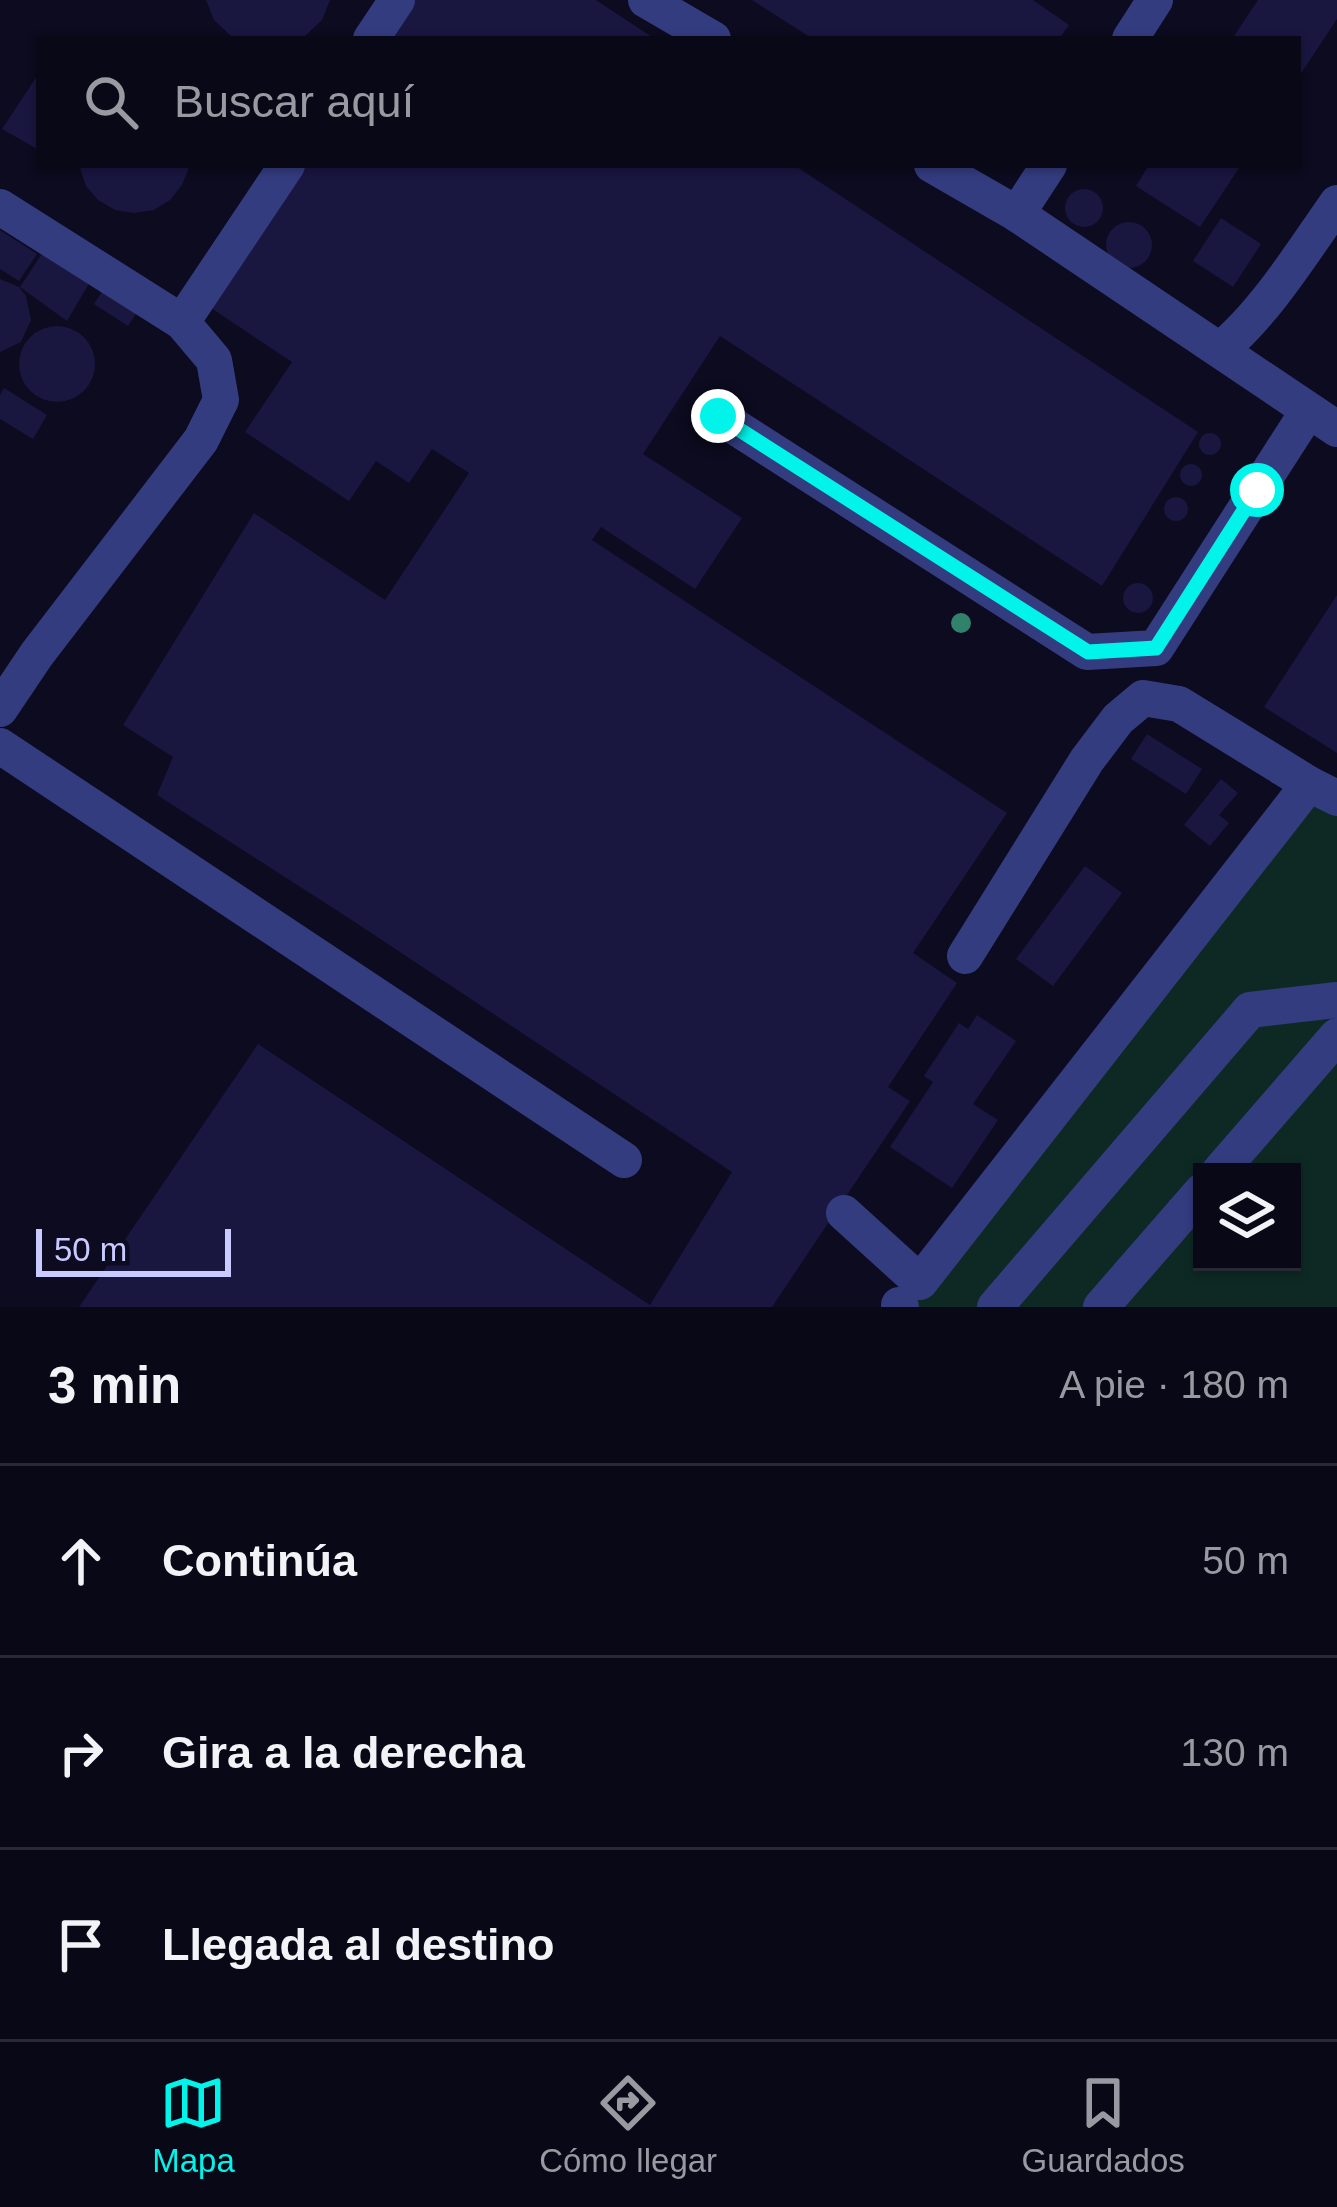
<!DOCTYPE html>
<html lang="es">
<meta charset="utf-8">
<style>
:root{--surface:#090817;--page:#121120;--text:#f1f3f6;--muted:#999aa1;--line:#292936;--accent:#00f4ea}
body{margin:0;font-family:Arial,sans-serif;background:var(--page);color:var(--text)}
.controls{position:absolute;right:36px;bottom:36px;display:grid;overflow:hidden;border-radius:0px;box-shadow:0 3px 9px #0004}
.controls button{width:108px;height:108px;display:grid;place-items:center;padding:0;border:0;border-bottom:3px solid var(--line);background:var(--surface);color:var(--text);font:60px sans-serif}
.scale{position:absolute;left:36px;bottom:30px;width:195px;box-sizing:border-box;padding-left:12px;border:6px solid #c9caff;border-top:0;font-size:33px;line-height:42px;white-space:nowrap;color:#c9caff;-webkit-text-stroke:9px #0c0b1f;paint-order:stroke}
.stop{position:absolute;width:36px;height:36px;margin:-27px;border:9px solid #00f4ea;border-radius:50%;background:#fff}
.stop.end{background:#00f4ea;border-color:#fff;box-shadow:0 3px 12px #0008}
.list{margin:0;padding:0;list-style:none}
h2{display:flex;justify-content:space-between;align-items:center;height:156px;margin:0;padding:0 48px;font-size:51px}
h2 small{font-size:39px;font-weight:400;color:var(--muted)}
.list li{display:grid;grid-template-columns:78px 1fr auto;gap:36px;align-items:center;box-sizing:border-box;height:192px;padding:0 48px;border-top:3px solid var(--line)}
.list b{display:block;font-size:45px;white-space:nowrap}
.list em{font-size:39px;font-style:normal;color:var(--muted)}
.icon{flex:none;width:66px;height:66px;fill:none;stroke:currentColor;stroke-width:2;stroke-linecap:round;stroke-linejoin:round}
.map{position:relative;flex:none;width:1337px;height:1307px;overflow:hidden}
.search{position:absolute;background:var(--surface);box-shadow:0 3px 9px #0004;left:36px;right:36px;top:36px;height:132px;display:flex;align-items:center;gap:30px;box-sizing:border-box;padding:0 42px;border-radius:0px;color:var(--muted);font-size:45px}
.sheet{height:732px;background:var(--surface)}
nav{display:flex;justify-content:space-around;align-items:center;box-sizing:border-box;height:168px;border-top:3px solid var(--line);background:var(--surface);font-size:33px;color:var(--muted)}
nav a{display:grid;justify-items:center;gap:6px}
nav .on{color:var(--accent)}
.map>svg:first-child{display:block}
.green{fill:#0e2924;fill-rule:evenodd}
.building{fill:#191640}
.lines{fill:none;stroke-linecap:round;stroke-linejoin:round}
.minor{stroke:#343c80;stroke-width:36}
.tree{fill:#31826b}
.route{stroke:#00f4ea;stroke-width:15}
</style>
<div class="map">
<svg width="1337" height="1307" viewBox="0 0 1337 1307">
<rect width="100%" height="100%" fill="#0c0b1f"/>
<!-- green -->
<path class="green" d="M1322,795l15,5v507h-456zM1202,1172h90v90h-90z"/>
<!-- building -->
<g class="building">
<polygon points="206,0 330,0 322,20 302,39 234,39 214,20"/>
<polygon points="407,0 596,0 655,39 381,39"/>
<polygon points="752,0 1033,0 1069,25 1059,39 813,39"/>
<polygon points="1258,0 1337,0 1337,19 1298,78 1298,39 1232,39"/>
<polygon points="39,73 39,150 2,129"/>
<polygon points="79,165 190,165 182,185 170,200 154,210 134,213 115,210 98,200 86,186"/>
<polygon points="297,165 794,165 1198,432 1102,586 720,336 643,454 742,518 695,589 601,527 592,540 1007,813 913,953 957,983 888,1087 910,1101 772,1307 79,1307 258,1044 650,1305 732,1172 344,915 157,795 173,757 123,725 254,513 385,600 469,473 432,449 409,483 376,461 349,501 245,432 292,362 205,304"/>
<polygon points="1149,165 1241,165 1200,227 1136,186"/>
<circle cx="1084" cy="208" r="19"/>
<polygon points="1221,218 1261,244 1233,287 1193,261"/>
<circle cx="1129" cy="245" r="23"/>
<polygon points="0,230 37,254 19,281 0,269"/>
<polygon points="45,249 91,280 67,321 20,287"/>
<polygon points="0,279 19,287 26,296 31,320 21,342 0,352"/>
<polygon points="103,290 137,312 128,326 94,304"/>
<circle cx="57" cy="364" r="38"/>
<polygon points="4,388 47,415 33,439 0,419 0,395"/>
<circle cx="1210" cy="444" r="11"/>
<circle cx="1191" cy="475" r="11"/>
<circle cx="1176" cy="509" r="12"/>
<circle cx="1138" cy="598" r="15"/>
<polygon points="1337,595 1337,753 1264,707"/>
<polygon points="1147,734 1202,769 1186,794 1131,759"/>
<polygon points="1221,779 1238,793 1219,815 1229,823 1210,846 1184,825"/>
<polygon points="1085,866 1122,893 1053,986 1016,959"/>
<polygon points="977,1015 1016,1041 973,1104 998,1120 952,1188 890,1147 933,1082 924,1076 959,1023 968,1029"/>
</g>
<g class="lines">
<!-- minor -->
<g class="minor">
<polyline points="646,0 713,39"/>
<polyline points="371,39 397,0"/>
<polyline points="1130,39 1155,0"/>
<polyline points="932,165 1017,214"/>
<polyline points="1049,165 1017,214 1337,429"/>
<polyline points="0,207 182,322 214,360 221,400 201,440 37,654 0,709"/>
<polyline points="182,322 287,165"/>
<path d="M1221,349c44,-36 83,-99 116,-146"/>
<polyline points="718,416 1087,652 1156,648 1308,411"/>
<polyline points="0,746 624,1160"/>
<polyline points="965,956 1087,760 1118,719 1143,698 1179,704 1309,784 1337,798"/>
<polyline points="1219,1172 1337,1036"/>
<polyline points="844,1213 920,1282 1309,784"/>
<polyline points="899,1305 901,1307"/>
<polyline points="995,1307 1250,1010 1337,1000"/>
<polyline points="1101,1307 1202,1191"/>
</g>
</g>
<!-- trees -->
<circle class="tree" cx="961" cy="623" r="10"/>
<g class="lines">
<!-- route -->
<polyline class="route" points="718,416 1088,652 1156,648 1257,490"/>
</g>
</svg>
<div class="controls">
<button><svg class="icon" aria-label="layers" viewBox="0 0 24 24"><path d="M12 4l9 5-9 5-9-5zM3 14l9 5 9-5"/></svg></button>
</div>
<div class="scale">50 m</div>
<div class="stop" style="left:1257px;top:490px"></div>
<div class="stop end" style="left:718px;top:416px"></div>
<div class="search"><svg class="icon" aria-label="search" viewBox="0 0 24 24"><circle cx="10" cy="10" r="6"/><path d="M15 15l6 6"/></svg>Buscar aquí</div>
</div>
<section class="sheet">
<h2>3 min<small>A pie · 180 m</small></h2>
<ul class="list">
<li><svg class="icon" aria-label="ahead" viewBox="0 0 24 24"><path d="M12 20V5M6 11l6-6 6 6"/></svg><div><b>Continúa</b></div><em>50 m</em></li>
<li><svg class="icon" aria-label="right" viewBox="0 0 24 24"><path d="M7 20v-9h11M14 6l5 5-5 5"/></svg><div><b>Gira a la derecha</b></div><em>130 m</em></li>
<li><svg class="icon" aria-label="arrive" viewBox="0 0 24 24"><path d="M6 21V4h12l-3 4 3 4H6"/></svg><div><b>Llegada al destino</b></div></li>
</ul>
</section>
<nav>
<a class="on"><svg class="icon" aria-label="map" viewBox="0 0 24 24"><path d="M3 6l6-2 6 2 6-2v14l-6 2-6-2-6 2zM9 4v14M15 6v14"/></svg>Mapa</a>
<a><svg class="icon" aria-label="directions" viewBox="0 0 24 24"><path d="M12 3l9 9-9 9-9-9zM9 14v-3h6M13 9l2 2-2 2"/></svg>Cómo llegar</a>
<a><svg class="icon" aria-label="saved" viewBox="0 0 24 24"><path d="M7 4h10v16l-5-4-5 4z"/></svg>Guardados</a>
</nav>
